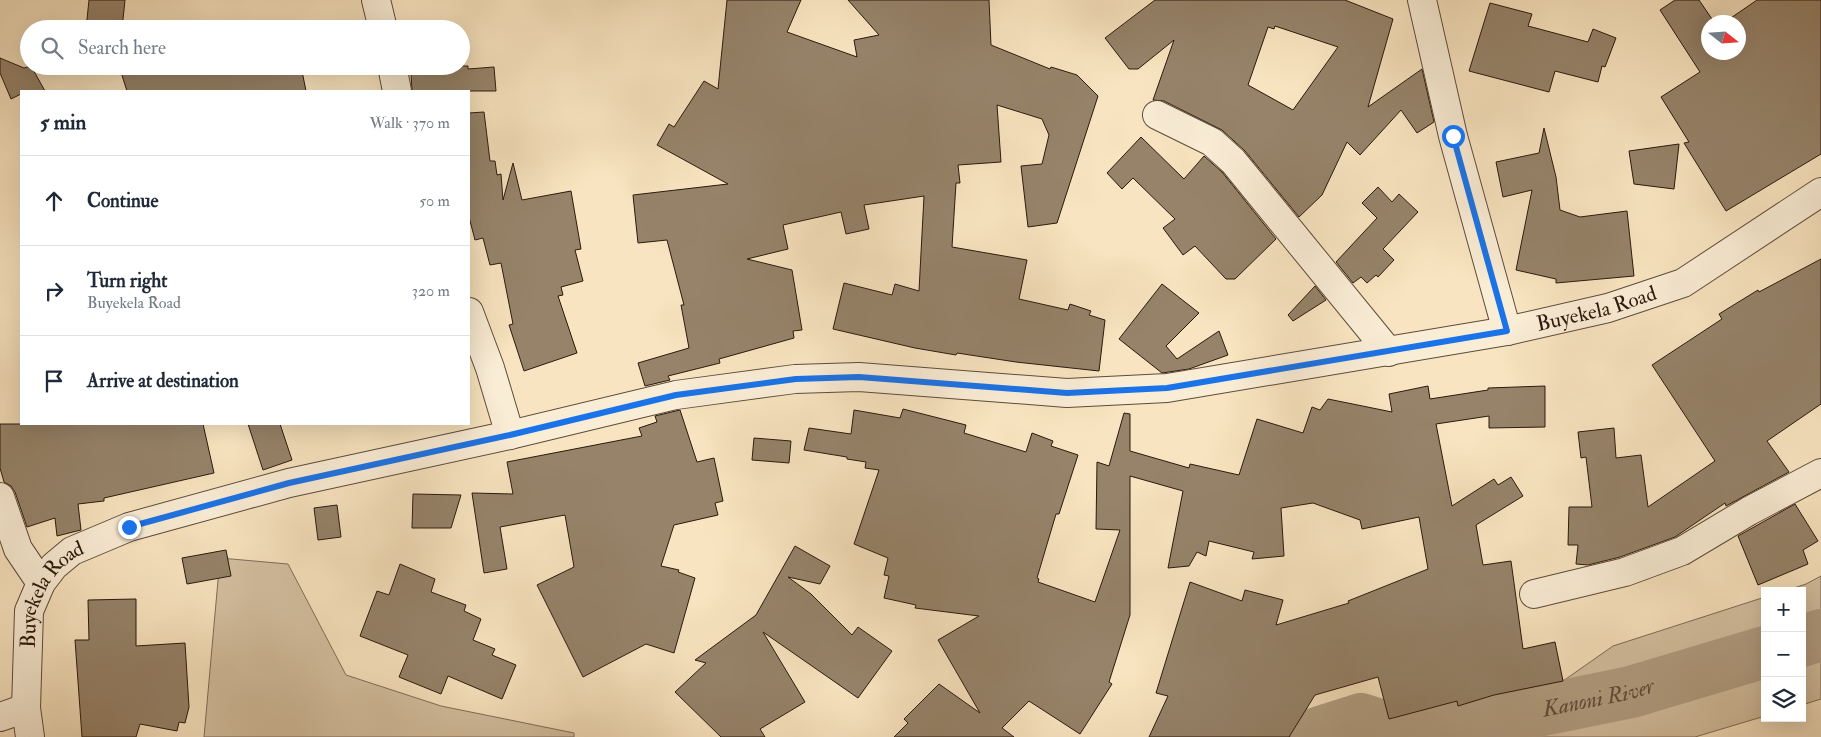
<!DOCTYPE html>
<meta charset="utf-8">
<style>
:root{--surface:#fff;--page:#f2f2f3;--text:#1f2937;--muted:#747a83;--line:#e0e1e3}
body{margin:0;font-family:"IM FELL Double Pica",serif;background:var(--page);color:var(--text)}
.controls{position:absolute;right:15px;bottom:15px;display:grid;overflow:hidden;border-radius:0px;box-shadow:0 5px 20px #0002}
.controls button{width:45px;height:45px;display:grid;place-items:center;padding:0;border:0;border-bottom:1px solid var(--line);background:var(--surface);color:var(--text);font:25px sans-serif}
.compass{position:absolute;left:1701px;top:15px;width:45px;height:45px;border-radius:50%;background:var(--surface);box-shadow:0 5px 20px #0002;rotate:107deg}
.stop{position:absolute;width:15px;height:15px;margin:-11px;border:4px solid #1a73e8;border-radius:50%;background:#fff}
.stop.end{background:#1a73e8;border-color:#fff;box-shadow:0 1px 5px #0008}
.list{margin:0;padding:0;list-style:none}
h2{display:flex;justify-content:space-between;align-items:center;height:65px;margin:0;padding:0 20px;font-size:21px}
h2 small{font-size:16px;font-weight:400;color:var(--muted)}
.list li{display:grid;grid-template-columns:32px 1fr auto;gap:15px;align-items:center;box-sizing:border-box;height:90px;padding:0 20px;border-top:1px solid var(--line)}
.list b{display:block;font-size:19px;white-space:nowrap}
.list p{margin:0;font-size:16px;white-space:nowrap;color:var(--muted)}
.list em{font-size:16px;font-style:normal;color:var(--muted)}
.icon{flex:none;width:28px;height:28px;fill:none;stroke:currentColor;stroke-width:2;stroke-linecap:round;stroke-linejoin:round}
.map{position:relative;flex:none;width:1821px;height:737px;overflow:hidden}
.search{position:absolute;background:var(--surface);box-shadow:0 5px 20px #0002;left:20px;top:20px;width:450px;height:55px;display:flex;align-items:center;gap:12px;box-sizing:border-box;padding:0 18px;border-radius:28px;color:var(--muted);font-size:19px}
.panel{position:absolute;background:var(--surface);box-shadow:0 5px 20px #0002;left:20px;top:90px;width:450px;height:335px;border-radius:0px}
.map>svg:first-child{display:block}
.green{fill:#d5c1a2;stroke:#806d58}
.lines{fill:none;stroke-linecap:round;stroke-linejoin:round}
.river{stroke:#b29f83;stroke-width:52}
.building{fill:#96836a;stroke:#2b190d;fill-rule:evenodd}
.minor-casing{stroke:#5e4c3a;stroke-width:30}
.minor{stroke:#faedd6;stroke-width:28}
.route{stroke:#1a73e8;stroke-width:6}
.labels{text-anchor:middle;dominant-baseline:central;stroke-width:5;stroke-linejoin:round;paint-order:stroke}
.street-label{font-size:21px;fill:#2b190d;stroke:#faedd6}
.water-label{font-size:22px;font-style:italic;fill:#614f3c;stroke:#faedd6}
</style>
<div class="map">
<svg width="1821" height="737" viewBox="0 0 1821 737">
<rect width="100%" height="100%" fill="#f8e4c0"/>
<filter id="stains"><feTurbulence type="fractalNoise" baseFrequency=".004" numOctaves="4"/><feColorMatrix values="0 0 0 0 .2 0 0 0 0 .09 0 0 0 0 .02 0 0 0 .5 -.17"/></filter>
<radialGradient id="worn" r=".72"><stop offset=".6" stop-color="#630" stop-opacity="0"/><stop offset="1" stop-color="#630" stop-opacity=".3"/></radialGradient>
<!-- green -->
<g class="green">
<polygon points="220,558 288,564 346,675 441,706 574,733 574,737 204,737"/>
<polygon points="1821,576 1821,699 1802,705 1802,591 1785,591 1806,584"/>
<polygon points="1765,597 1765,716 1695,737 1289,737 1324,712 1442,704 1563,681 1613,646"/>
</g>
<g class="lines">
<!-- river -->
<g class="river">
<polyline points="1802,641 1821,635"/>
<path id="s1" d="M1317,737v-4l44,-14 54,17 216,-44 134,-40"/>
</g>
</g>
<!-- building -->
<g class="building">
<polygon points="89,0 125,0 122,29 86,29"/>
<polygon points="727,0 801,0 787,32 857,57 854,40 879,35 848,0 989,0 991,45 1050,69 1051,67 1077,75 1098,96 1057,223 1028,227 1021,166 1042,164 1049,135 1042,119 997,105 1001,162 958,165 960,183 956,183 952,247 1027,260 1019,299 1068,310 1070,304 1091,311 1089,315 1105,320 1099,371 1016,362 957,353 956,355 915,348 833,329 844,283 892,295 895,284 919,291 924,196 864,205 869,229 846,234 841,212 783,225 788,249 747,259 792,270 802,330 793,331 794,338 719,359 720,363 668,376 670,380 645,386 638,363 689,348 681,305 684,305 667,240 638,243 633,195 728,184 657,145 669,124 674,127 704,81 718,89"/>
<path d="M1155,0h190l48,19 -25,88 54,-38 12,53 -17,11 -16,-23 -41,45 -13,-13 -25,53 -23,22 -54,-66 -23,-21 -58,-29 -11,-1 21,-60 -36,29h-9l-24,-31zM1275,26l63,21 -45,63 -45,-25 20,-58 6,2z"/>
<polygon points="1675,0 1699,0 1714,22 1708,22 1708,52 1738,52 1738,22 1725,22 1757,0 1821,0 1821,154 1726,211 1684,143 1689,142 1661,97 1700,72 1660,10"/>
<polygon points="1490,3 1532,14 1528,26 1588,42 1593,29 1616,38 1605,67 1602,66 1598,82 1555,71 1549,92 1469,71"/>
<polygon points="0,58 24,68 31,66 45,91 21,91 21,94 11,99 0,73"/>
<polygon points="119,66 301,66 306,91 127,91"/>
<polygon points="436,66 468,66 468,69 494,67 496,91 412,91 411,74 436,72"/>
<polygon points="484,112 490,161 495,161 497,175 501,174 503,200 513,163 522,200 571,191 581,249 575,250 583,281 561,287 563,295 558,296 577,353 524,371 509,325 513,324 501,263 490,265 483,238 475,240 469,217 469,113"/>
<polygon points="1544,128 1556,177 1560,210 1580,217 1627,211 1634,276 1556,283 1556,279 1516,270 1532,190 1503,197 1496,162 1539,153"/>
<polygon points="1141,137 1184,179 1204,156 1222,172 1276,239 1235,279 1226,279 1195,246 1183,255 1163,228 1175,219 1133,178 1122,189 1107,173"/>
<polygon points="1679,144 1674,189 1634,184 1629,151"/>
<polygon points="1378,187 1392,202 1399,194 1418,212 1383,249 1394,260 1378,277 1376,275 1367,283 1361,277 1353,283 1336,262 1377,218 1362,203"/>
<polygon points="1821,259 1821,404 1767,441 1789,472 1726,506 1725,503 1675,537 1620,557 1588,565 1576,564 1578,545 1568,545 1569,507 1592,507 1586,457 1581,458 1578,432 1614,428 1616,458 1641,455 1648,507 1715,461 1652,365 1722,319 1719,314 1758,290 1759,292"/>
<polygon points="1162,284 1199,313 1166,346 1177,359 1219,331 1228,355 1189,369 1162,373 1119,339"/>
<polygon points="1315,286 1326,300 1293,321 1288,315"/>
<polygon points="1428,386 1430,399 1488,390 1488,388 1545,386 1545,427 1489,428 1489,416 1436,424 1452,506 1494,479 1498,485 1511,477 1523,496 1476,525 1483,565 1511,561 1523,649 1555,642 1563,681 1494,695 1458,706 1457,701 1389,719 1378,677 1315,695 1289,737 1149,737 1168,696 1156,693 1190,582 1242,601 1245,590 1283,600 1276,625 1349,603 1348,601 1428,569 1419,517 1362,529 1360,520 1313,503 1281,508 1284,556 1252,559 1254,552 1209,541 1206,556 1197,552 1189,566 1168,568 1183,491 1130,476 1130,615 1109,682 1112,684 1080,734 1029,701 1002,728 1014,737 894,737 908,723 904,719 939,684 980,713 938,640 979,616 915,608 916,605 884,598 889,576 884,575 888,558 854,544 879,470 865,468 866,462 847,459 847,457 804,450 809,428 851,434 854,410 900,418 903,409 966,425 964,433 1026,452 1032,433 1053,441 1051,446 1078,455 1059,514 1056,514 1037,578 1039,579 1038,582 1095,602 1120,530 1096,529 1097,462 1109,466 1124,413 1130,414 1130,451 1189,468 1190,464 1239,475 1257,419 1303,433 1312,407 1320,410 1328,399 1392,412 1389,394"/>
<polygon points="680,410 697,462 714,458 723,501 715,503 718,515 674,525 661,566 679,570 678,572 695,578 674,653 646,644 583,677 537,585 574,567 565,515 500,527 507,569 484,573 472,493 513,494 507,462 642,436 639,428 657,422 655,416"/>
<polygon points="0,424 203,424 214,473 104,498 104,501 78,504 81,530 57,536 55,518 27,527 15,492 11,486 4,482 0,468"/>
<polygon points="248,424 280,424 292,460 263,470"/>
<polygon points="754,438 791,441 789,463 752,460"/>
<polygon points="413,494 461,495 451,528 412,528"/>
<polygon points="1795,504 1818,541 1803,550 1808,564 1758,585 1738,536"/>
<polygon points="337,505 341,537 318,540 314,508"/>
<polygon points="795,546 830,566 820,584 788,577 811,594 852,635 858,627 892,651 858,698 763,632 805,702 760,729 765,737 721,737 675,692 706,663 695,660 756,615"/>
<polygon points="226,550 231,576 187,584 182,558"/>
<polygon points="400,564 435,579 431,592 466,605 464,611 481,619 473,640 495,649 492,655 516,665 502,699 448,676 441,694 399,677 408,655 360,636 377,591 389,595"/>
<polygon points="136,599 136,646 185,643 189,707 185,723 179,722 177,731 140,724 136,737 82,737 75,640 89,640 88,600"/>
</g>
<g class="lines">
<defs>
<g id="minor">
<polyline points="376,0 383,29"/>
<polyline points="1422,0 1453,136 1507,331"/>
<polyline points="392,66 397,91"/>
<polyline points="1157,115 1212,142 1233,161 1389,352"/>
<polyline points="469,312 490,368 510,435"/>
<polyline points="0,497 18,549 41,583"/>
<polyline points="1534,594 1625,572 1682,551 1749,511 1821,473"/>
<polyline points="0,717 26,708"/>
<path id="s2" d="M30,737l-4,-29 3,-97 12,-28 13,-17 18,-15 57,-24 160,-44 221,-48 166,-40 119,-16 64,-2 208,16 100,-5 340,-57 101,-23 75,-25 138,-91"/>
</g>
</defs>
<!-- minor casing -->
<use href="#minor" class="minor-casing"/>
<!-- minor -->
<use href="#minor" class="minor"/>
</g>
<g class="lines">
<!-- route -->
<polyline class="route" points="129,527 289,483 510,435 676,395 796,379 859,377 1067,393 1167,388 1507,331 1453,136"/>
</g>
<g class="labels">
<!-- street labels -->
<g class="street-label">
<text stroke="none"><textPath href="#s2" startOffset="1756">Buyekela Road</textPath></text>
<text stroke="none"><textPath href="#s2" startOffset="151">Buyekela Road</textPath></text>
</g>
<!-- water labels -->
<g class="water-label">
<text stroke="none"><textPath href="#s1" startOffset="294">Kanoni River</textPath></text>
</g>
</g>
<rect width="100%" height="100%" filter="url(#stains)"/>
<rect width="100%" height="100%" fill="url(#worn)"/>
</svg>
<div class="controls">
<button>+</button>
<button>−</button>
<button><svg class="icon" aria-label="layers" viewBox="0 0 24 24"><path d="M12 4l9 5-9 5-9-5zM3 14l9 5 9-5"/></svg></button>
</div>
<svg class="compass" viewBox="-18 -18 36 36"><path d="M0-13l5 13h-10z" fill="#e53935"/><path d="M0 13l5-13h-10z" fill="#747a83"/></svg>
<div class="stop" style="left:1453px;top:136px"></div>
<div class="stop end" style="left:129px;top:527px"></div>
<div class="search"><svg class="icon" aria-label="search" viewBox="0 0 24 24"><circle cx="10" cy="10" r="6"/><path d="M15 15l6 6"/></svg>Search here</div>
<section class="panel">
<h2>5 min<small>Walk · 370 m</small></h2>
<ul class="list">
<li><svg class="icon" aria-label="ahead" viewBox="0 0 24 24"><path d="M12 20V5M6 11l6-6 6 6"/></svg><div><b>Continue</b></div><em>50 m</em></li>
<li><svg class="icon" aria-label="right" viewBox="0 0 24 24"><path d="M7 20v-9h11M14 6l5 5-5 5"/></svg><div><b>Turn right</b><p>Buyekela Road</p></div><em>320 m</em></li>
<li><svg class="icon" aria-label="arrive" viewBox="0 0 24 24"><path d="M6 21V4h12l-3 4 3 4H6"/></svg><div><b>Arrive at destination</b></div></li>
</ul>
</section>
</div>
